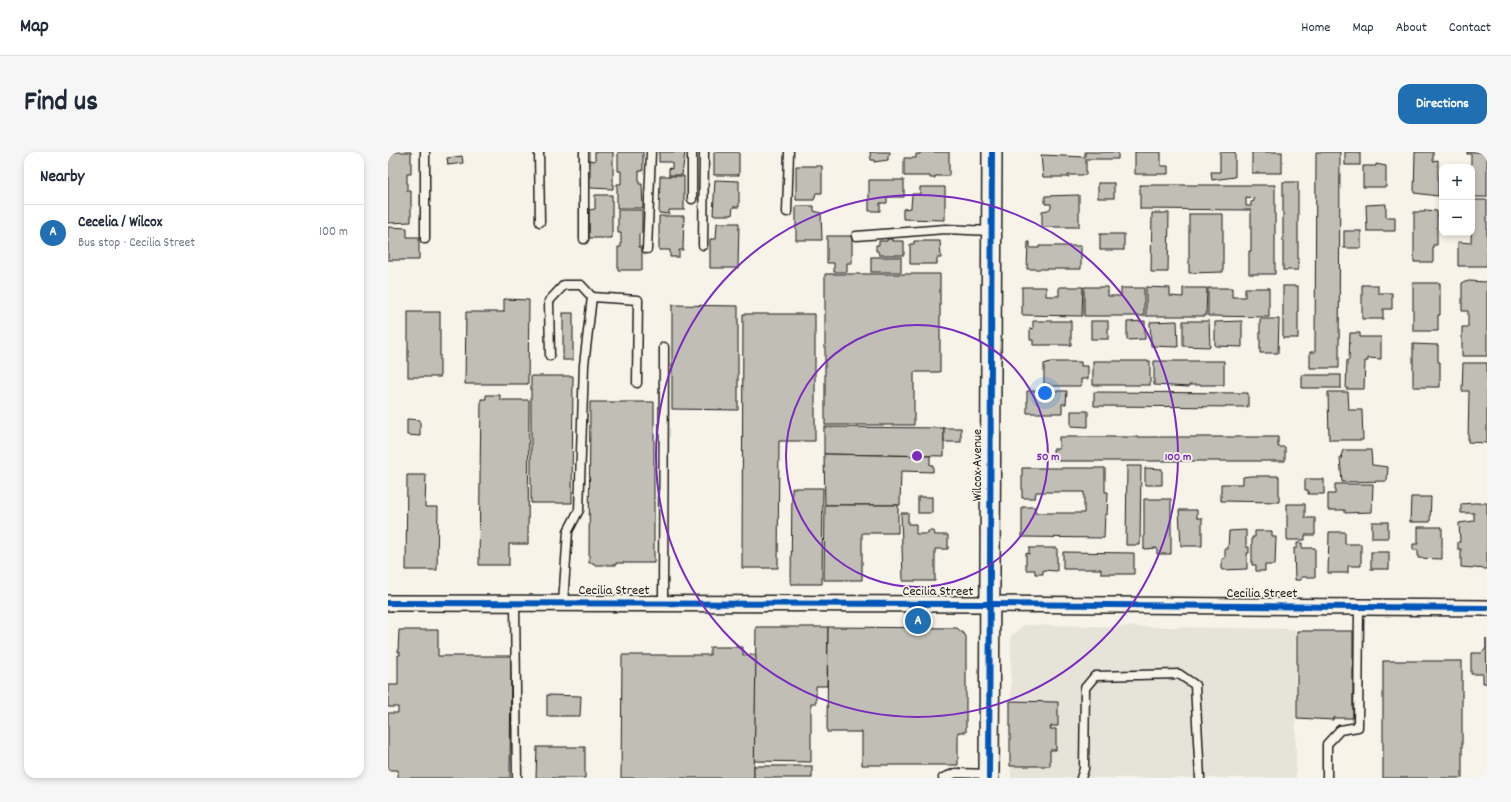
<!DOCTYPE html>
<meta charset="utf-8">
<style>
:root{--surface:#fff;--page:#f6f6f7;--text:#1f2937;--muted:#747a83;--line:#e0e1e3;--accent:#1f6fb2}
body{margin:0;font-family:Dekko,sans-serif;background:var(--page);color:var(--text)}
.controls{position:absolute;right:12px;top:12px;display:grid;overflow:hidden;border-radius:8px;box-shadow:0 2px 6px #0003}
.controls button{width:36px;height:36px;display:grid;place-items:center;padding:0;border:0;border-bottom:1px solid var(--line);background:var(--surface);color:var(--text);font:20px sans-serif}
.you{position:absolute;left:657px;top:241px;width:14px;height:14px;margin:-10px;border:3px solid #fff;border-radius:50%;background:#1a73e8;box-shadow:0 0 0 6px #1a73e833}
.badge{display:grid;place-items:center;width:26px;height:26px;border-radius:50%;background:var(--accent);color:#fff;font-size:13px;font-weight:700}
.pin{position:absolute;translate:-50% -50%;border:2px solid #fff;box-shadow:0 1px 4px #0006}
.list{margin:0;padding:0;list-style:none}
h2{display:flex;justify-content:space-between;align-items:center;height:52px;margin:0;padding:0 16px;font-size:17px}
h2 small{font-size:13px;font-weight:400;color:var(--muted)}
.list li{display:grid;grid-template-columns:26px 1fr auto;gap:12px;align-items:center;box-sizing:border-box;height:56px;padding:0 16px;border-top:1px solid var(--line)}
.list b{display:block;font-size:15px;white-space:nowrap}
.list p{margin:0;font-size:13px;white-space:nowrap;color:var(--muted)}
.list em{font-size:13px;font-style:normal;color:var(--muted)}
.map{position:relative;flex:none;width:1099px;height:626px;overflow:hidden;border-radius:12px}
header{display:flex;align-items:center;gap:24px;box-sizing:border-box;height:56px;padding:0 20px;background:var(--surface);border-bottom:1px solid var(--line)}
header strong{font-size:19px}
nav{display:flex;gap:22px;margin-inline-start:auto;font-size:14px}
.intro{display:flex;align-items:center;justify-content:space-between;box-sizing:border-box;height:96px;padding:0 24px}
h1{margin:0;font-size:28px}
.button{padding:10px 18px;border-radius:12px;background:var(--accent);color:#fff;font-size:14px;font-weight:700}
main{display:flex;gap:24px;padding:0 24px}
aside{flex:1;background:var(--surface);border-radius:12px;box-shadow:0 2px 6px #0003}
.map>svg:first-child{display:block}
.built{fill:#e6e3d9}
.building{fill:#c0beb5;stroke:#1c1c1c;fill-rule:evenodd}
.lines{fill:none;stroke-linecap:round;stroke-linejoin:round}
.service-casing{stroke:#1c1c1c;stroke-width:11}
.minor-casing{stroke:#1c1c1c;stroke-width:18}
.tertiary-casing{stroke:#1c1c1c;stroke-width:22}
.service{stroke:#f7f3e8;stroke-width:8}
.minor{stroke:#f7f3e8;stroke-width:15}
.tertiary{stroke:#f7f3e8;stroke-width:19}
.cycleway-casing{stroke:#f7f3e8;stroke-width:8}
.cycleway{stroke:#0057b8;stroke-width:6}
.ring{fill:none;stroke:#7b2cbf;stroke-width:2}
.labels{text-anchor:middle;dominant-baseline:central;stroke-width:3.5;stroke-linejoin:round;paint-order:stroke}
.street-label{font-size:14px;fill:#1c1c1c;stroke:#f7f3e8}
.centre{fill:#7b2cbf;stroke:#f7f3e8;stroke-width:2}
.ring-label{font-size:12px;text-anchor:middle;font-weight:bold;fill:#7b2cbf;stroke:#f7f3e8;stroke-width:3.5;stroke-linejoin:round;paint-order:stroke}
</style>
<header>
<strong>Map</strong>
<nav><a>Home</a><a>Map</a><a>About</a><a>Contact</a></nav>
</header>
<div class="intro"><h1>Find us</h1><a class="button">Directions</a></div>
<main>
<aside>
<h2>Nearby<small></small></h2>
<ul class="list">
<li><span class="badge">A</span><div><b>Cecelia / Wilcox</b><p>Bus stop · Cecilia Street</p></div><em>100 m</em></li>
</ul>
</aside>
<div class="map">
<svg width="1099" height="626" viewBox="0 0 1099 626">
<rect width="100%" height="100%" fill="#f7f3e8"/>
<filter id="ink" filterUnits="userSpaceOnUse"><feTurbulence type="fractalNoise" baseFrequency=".025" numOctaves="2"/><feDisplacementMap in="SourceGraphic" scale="8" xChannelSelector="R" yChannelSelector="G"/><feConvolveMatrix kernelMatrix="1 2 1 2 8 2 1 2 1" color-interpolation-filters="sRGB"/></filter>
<g filter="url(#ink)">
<!-- built -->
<polygon class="built" points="636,473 907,477 908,626 623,626 623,484"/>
<!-- building -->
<g class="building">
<polygon points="0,0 23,0 23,22 19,22 19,39 23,39 23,70 0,71"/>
<polygon points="207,0 225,0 225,37 202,36 202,8 207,9"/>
<polygon points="230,0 255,0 255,19 251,19 251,32 254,32 255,56 229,56 229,32 233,32 233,19 230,19"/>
<polygon points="271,0 297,0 294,23 281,23 281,16 284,17 284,10 271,10"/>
<rect x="326" y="0" width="25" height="23"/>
<polygon points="482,0 502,0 502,3 500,3 500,8 486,10 486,8 483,8"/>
<polygon points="532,0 561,0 561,24 547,24 547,26 542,26 542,24 516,24 516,6 528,6 528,2 532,2"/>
<polygon points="697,0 730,0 730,7 698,7 698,23 680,23 681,25 655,25 653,3 697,5"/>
<polygon points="747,0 773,0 773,14 780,14 780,22 747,22"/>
<polygon points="832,0 847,0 847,25 824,28 823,20 832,20"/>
<rect x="864" y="0" width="30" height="21"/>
<polygon points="928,0 952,0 951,216 922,216 922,200 927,200"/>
<rect x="957" y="0" width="15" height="13"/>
<polygon points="1027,0 1045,0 1045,9 1050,8 1050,44 1026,41"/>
<polygon points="1079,0 1099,0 1099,45 1084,45 1084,15 1079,15 1079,13 1083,13 1083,2 1079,2"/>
<polygon points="74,4 75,11 60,13 59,6"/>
<polygon points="988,12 998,14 998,35 975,35 975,14 988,14"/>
<polygon points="408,14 434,14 434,41 428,41 426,48 408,48"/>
<polygon points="272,24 296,24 296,58 281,58 281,62 271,61"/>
<polygon points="327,28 351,29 351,55 345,55 344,63 325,63"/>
<polygon points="481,28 516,28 516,45 499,45 499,51 492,51 492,59 481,59"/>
<rect x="895" y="30" width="15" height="88"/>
<rect x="710" y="31" width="16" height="15"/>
<path d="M752,33h135v89h-26v-23h2v-41l-111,-1zM858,45l8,1v3l-3,1v4h-5z"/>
<polygon points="532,35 557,35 557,68 515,67 515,57 523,56 524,42 532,42"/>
<polygon points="207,43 224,43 224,86 201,86 201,58 207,57"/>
<polygon points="691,43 691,75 654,75 654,59 660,58 663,56 663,52 657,52 657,44"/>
<polygon points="1084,48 1099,48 1099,114 1070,114 1070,90 1083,91"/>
<polygon points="998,52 998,65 1007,65 1007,79 979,79 978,53"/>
<polygon points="408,54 426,54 426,59 433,61 434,88 408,88"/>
<polygon points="230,58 254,58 254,81 251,82 251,95 254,95 254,118 230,118 230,95 233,95 233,81 230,81"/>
<polygon points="1037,58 1049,59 1049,93 1045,93 1045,110 1026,110 1026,60 1037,60"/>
<polygon points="764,61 781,61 780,120 763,120"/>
<polygon points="801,62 835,62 835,120 801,121"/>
<polygon points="271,64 296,64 295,98 291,98 291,105 282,105 282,98 271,98"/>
<polygon points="329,71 351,71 350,116 322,116 322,87 328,87"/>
<polygon points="0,75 19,76 19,85 31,85 31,108 0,108"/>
<rect x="956" y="79" width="17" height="17"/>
<rect x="712" y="82" width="24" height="16"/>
<polygon points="439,84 464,84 464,111 459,111 459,120 446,120 446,111 439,111"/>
<polygon points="499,87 504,87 504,89 516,89 516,103 491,103 490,99 488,99 488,93 491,93 491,89 499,89"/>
<polygon points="526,89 552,89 553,106 549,106 549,112 522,112 522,92 526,92"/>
<polygon points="640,90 642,90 642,96 651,96 651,94 693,94 693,117 639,117"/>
<rect x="483" y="105" width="30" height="15"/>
<polygon points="437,122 552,122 552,220 526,220 526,273 437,273"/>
<polygon points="1081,129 1099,130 1099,204 1074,204 1074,175 1080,175 1080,159 1074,159 1074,131"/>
<polygon points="1025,131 1052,131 1052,163 1050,163 1050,179 1025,179"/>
<polygon points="974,133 990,133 990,141 1004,141 1004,157 995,157 995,167 974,167"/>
<rect x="895" y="134" width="15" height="52"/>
<polygon points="634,135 658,135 658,144 671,144 671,135 695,135 694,164 634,163"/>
<polygon points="696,135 720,135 720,144 733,144 733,136 756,136 756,164 696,164"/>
<polygon points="758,135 782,136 782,144 795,145 795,136 819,136 818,164 758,164"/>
<polygon points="820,136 844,136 844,145 857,145 857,136 881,136 881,165 820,164"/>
<polygon points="116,147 141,148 140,232 77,232 78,160 116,160"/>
<polygon points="284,153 350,154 350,258 284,257"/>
<rect x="20" y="160" width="32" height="65"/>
<rect x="175" y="161" width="10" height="47"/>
<polygon points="355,162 427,162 427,289 391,289 390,416 354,416"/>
<polygon points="872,167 891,167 890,201 872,201"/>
<polygon points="645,169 683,169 683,193 645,193 645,188 642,188 642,176 645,177"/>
<rect x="703" y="169" width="17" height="18"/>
<polygon points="757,169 757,187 739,188 739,170"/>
<polygon points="789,169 790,195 763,194 762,170"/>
<polygon points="795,169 821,169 822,195 795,194"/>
<polygon points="854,169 854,195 827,194 827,170"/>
<polygon points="962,181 972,181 972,185 993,185 993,207 980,206 980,209 977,209 976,237 958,237 959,208 961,208"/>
<polygon points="1025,192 1050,193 1050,210 1052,210 1052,235 1025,235"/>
<rect x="705" y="209" width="57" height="24"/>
<polygon points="766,209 836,209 836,233 801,233 801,235 766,233"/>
<polygon points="662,210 693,210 693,214 700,214 700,227 693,227 693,234 662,234 662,232 656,232 656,212"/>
<polygon points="1075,211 1099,211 1099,291 1080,290 1081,239 1074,239"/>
<rect x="914" y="223" width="39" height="13"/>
<polygon points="143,224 185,224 184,351 143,351"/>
<polygon points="639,239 679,239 678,252 674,252 674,261 639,261"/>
<polygon points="706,240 860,241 860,255 706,254"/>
<polygon points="940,240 960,240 961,258 974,258 975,288 941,288"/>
<polygon points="98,243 112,243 112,248 141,248 140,392 121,392 121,413 91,413 93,247 98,247"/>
<polygon points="202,250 266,250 266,411 228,411 228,413 206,413 206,411 201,411"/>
<polygon points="683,259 700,259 700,275 683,274"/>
<polygon points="19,267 32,268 32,284 19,283"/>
<polygon points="436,275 556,276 556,304 436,302"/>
<rect x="556" y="276" width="17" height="14"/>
<polygon points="671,285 890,285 890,295 897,295 897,309 671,309 671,308 666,308 665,297 671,297"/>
<polygon points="955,298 983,298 984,313 1000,315 999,329 954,330 952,306 955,306 953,304"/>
<polygon points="436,302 542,304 542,313 545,313 545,320 513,319 512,353 437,353"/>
<polygon points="739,314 753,314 752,393 738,393"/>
<polygon points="634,316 717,316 717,340 720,340 719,363 717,362 716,386 634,385 634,355 647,355 647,361 696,361 696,340 648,340 647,346 634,346"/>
<polygon points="757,316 774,317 774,333 757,333"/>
<polygon points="19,323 38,323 37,355 50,355 49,418 18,418"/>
<polygon points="862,324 891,324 891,350 833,349 833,332 855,332 855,325"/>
<polygon points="917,327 936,327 936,342 920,342 920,338 917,338"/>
<polygon points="947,332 985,332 984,360 957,361 957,358 940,358 940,342 947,342"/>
<polygon points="404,336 435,336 434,432 403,432"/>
<rect x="530" y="345" width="14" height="16"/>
<polygon points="1023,345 1043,345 1042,370 1022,370"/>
<polygon points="756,347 783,347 783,402 769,402 769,396 756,397"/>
<polygon points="1086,351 1099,351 1099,417 1073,415 1073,397 1070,397 1070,390 1072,390 1071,371 1086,369 1086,361 1073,361 1073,352"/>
<polygon points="899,352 917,352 917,366 927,366 927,383 917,383 917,388 899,388"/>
<polygon points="437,353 510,353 510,381 474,381 474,428 436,428"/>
<polygon points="791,358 809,358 809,366 814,366 814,394 793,394"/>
<polygon points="513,361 520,361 520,372 528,372 528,382 540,382 540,379 546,379 547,383 560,383 560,397 547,397 547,429 515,429"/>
<rect x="984" y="370" width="16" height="16"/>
<polygon points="1030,375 1054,375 1054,407 1030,406 1030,398 1025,398 1025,392 1030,392"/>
<polygon points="858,378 858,395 861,395 861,401 859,401 859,417 834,418 834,407 837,406 837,397 840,397 841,379"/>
<polygon points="867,379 884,379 884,385 888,385 887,413 877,413 877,419 868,419 868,413 864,413 864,385 867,385"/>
<polygon points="941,380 957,380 957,392 973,392 973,414 960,414 960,421 940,421"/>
<polygon points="909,391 914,391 914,396 927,396 927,425 913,425 913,428 907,428 906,396 909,396"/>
<polygon points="641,396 669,396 669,419 655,418 655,422 647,422 647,418 638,418 638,401 641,402"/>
<polygon points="675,400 746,401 746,422 713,422 713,417 675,417"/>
<rect x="983" y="400" width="18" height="17"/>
<polygon points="368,475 440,475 439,534 428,534 428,551 423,551 423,610 366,609"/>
<polygon points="440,475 569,476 578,484 578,580 570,580 570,613 474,613 474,580 439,580"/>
<polygon points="11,478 50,478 50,504 123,504 122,626 10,626 10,618 0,618 0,561 10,561 10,555 0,555 0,533 10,533 10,503 12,503 12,500 10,500"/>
<polygon points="909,479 965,479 965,566 945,566 945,568 909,566"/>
<polygon points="1098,486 1099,531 1095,531 1095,522 1083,522 1083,501 1094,501 1098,496"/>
<polygon points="322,495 355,495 355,503 368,503 366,626 233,626 234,503 322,503"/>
<rect x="995" y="509" width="79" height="117"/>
<polygon points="159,543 193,544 192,564 159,564"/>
<polygon points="622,549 670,550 670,574 663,574 662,577 668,577 668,598 662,598 662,614 622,614"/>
<polygon points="149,595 197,595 197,626 148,626"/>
<rect x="366" y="614" width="58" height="12"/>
</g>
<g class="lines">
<defs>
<g id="service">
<polyline points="151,0 152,70"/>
<polyline points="196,0 196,87"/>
<polyline points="304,47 304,0"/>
<polyline points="399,60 401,0"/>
<polyline points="468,84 557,77 603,79"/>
<polyline points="37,87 37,0"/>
<polyline points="315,93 316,0"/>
<polyline points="259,97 263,0"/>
<polyline points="162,204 161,149 176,133 193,133 204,145"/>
<polyline points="127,451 129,626"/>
<polyline points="175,451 180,379 191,358 196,213 204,145 250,148 249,231"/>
<polyline points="275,451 276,195"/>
<polyline points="555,626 568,621 601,622"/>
<polyline points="693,626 696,617 697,536 707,524 791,522 807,533 812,626"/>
<polyline points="939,626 939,592 952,578 970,575 971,454"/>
</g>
<polyline id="minor" points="0,451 601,452 1099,456"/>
<polyline id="tertiary" points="601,626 604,0"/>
</defs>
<!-- service casing -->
<use href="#service" class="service-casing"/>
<!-- minor casing -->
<use href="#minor" class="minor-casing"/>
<!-- tertiary casing -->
<use href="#tertiary" class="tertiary-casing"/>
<!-- service -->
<use href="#service" class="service"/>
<!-- minor -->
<use href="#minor" class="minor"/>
<!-- tertiary -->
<use href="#tertiary" class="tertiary"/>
<defs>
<g id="cycleway">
<polyline points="0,451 601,452 1099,456"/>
<polyline points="601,626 604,0"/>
</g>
</defs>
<!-- cycleway casing -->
<use href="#cycleway" class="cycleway-casing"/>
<!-- cycleway -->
<use href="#cycleway" class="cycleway"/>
</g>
</g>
<!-- distance rings -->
<g class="ring">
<circle cx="529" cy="304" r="131"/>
<circle cx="529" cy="304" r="261"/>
</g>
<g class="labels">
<!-- street labels -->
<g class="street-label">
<text transform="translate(590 313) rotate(-90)">Wilcox Avenue</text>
<text x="226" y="439">Cecilia Street</text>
<text x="550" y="440">Cecilia Street</text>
<text x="874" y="442">Cecilia Street</text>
</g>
</g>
<circle cx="529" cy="304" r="6" class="centre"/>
<g class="ring-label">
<text x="660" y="308">50 m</text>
<text x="790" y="308">100 m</text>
</g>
</svg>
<div class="controls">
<button>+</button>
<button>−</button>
</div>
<div class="you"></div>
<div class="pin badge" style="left:530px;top:469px">A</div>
</div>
</main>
